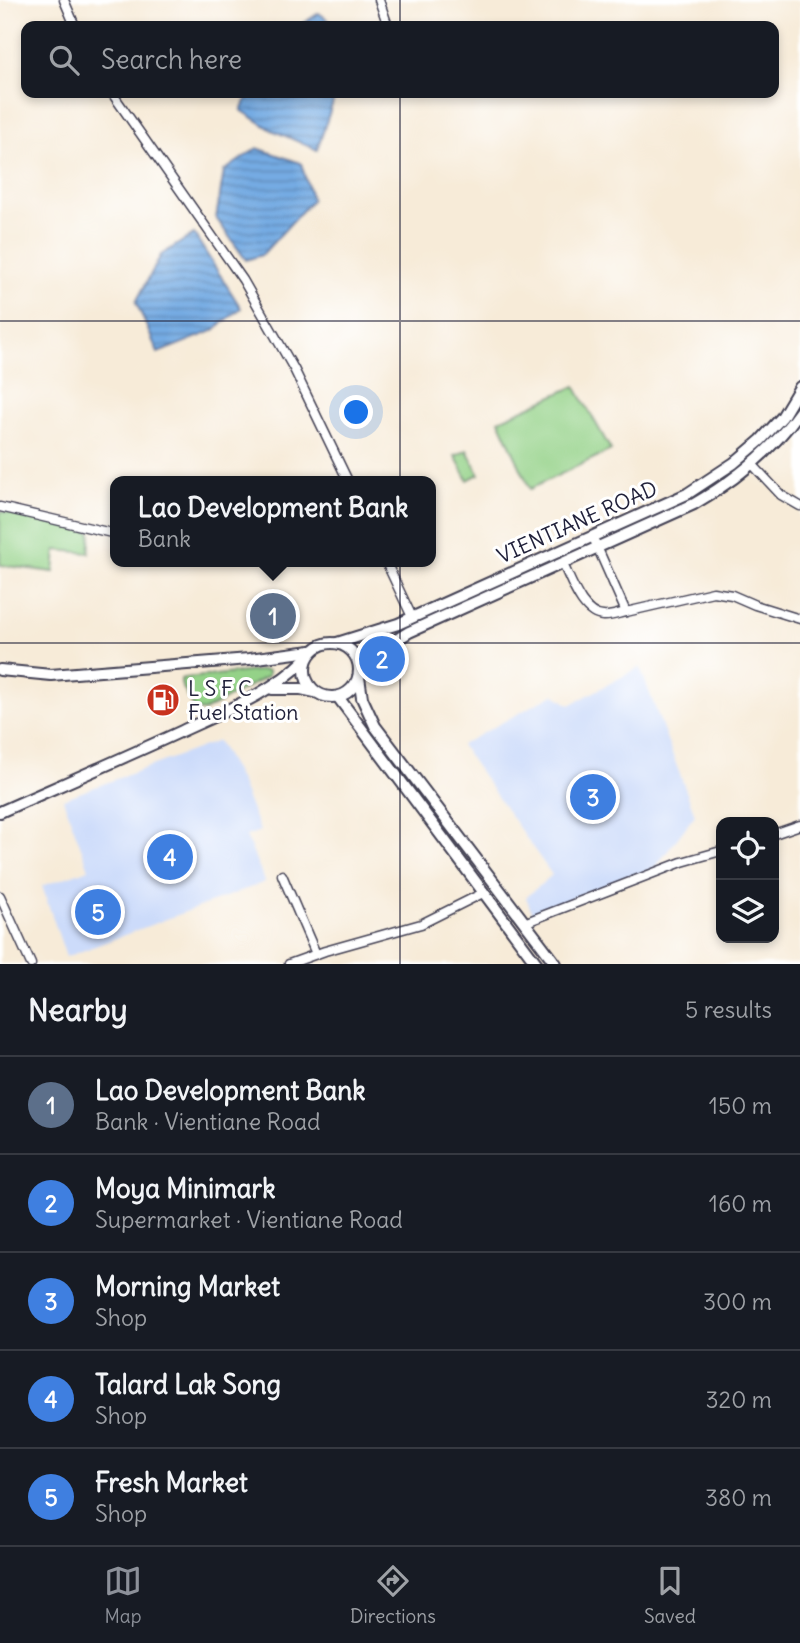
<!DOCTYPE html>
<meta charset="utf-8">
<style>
:root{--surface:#171b24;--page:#242831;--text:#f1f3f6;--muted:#9ea1a6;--line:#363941;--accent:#8c9099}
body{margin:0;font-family:Delius,sans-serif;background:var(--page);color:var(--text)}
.controls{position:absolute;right:21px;bottom:21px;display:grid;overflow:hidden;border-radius:14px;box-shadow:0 4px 10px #0003}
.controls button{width:63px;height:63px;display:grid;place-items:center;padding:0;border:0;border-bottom:2px solid var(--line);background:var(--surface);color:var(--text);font:35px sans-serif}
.you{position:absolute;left:357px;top:413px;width:24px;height:24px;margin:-18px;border:5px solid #fff;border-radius:50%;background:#1a73e8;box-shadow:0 0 0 10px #1a73e833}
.badge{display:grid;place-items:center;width:46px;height:46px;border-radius:50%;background:var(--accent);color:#fff;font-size:23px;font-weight:700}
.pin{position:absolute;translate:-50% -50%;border:4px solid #fff;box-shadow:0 2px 7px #0006}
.popup{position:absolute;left:110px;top:476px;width:326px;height:91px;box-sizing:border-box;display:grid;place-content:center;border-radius:14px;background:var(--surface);filter:drop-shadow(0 2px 5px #0005);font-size:23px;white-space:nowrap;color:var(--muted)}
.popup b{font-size:26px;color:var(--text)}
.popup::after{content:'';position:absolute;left:50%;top:100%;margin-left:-14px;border:14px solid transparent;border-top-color:var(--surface)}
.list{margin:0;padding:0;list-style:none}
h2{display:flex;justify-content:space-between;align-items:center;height:91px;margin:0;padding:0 28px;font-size:30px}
h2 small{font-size:23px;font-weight:400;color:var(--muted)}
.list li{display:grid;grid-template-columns:46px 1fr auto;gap:21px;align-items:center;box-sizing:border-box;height:98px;padding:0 28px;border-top:2px solid var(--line)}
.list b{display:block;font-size:26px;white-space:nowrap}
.list p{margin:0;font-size:23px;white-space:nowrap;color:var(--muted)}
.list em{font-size:23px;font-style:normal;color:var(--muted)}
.icon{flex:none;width:38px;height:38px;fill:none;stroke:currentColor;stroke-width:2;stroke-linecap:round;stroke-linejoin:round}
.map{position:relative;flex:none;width:800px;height:964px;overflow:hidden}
.search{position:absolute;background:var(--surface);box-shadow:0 4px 10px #0003;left:21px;right:21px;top:21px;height:77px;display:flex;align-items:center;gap:18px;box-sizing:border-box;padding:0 24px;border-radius:14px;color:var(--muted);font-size:26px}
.sheet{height:581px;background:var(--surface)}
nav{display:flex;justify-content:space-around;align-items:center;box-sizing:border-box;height:98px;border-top:2px solid var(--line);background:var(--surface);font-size:19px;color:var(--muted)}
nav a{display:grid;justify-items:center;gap:4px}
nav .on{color:var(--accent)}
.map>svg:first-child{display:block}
.built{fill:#ccdbfa}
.green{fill:#94d288;stroke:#5b7a62;stroke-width:2}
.water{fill:url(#water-rules);stroke:#4c668f;stroke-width:2}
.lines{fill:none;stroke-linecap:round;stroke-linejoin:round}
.street-casing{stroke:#424053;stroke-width:11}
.secondary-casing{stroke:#424053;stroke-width:14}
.street{stroke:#fff;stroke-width:8}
.secondary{stroke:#fff;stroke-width:10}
.grid{fill:none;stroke:#22223b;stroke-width:2;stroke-opacity:0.55}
.labels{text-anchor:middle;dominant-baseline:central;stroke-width:6;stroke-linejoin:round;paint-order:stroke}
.street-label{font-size:21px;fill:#22223b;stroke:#fff}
.poi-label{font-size:21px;fill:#22223b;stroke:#fff;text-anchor:start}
</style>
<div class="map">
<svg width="800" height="964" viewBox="0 0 800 964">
<defs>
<pattern id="water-rules" width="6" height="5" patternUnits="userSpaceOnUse" patternTransform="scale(1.75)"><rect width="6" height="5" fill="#75abe3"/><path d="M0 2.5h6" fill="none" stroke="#608bb9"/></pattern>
</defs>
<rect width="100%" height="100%" fill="#fff"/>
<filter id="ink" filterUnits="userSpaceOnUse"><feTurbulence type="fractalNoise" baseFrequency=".0143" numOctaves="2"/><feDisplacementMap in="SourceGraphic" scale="14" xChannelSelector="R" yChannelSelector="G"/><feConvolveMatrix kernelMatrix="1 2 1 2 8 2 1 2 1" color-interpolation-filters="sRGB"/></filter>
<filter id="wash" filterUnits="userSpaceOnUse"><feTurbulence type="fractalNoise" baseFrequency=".00686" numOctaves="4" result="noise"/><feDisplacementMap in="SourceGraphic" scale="28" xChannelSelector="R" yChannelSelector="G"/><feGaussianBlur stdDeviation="1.57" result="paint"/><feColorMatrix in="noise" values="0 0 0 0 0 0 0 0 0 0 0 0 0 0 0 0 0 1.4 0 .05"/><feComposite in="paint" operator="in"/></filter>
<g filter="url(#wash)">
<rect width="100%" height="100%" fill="#f7ebd8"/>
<!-- built -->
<g class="built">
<polygon points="640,667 695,815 654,869 533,915 526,897 552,875 461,745 554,694 570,705"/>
<polygon points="218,741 240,781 260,831 246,836 265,882 66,957 42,886 89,869 63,799"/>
</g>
<!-- green -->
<g class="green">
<polygon points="575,386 611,450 530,489 499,420"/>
<polygon points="467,450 479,474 468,480 455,456"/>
<polygon points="0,511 91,532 89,553 56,550 54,572 0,565"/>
<polygon points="266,670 268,671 268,676 204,711 195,710 181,684 181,679 184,678"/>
</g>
<!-- water -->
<g class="water">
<polygon points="319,13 336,26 299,26"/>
<polygon points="251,93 336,93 317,150 272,130 241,110"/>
<polygon points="257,148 301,163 312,200 262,255 246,260 216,218 224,171"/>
<polygon points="194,234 241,308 213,331 158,353 136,302 161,255"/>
</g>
</g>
<g filter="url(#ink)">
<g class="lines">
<defs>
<g id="street">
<polyline points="64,0 75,26"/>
<polyline points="379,0 388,26"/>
<polyline points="112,93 243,280 294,369 348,481"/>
<polyline points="753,465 781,495 800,506"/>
<polyline points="0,507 116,534"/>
<polyline points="595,542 626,612 713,592 732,595 755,605 800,619"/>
<polyline points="386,562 412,617"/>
<path d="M563,564c8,16 19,51 40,52 8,1 16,-3 23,-4"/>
<polyline points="774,834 800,825"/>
<polyline points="282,875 316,954"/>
<polyline points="0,896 31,964"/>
<polyline points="524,923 682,862 721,851"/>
<polyline points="289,964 325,951 421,924 483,893"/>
</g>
<g id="secondary">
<circle cx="332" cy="670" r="27"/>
<polyline points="337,643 398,624 687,494 734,463 761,440 782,417 800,387"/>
<path d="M359,668l26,-21 24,-15 285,-128c42,-24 78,-53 106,-93"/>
<polyline points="0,670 51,675 249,659 311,651"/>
<polyline points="359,677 362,698 375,726 556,964"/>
<polyline points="272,689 301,689 315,692"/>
<polyline points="338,697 537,964"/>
<path d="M0,812c61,-27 121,-53 182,-81 43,-20 90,-38 124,-72"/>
</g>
</defs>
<!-- street casing -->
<use href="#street" class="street-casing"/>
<!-- secondary casing -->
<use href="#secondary" class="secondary-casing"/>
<!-- street -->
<use href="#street" class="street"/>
<!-- secondary -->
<use href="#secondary" class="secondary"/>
</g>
</g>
<!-- grid -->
<path class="grid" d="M400,0v26M400,93v871M0,321h800M0,643h800"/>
<!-- icons -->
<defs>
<symbol id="fuel-disc" viewBox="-11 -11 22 22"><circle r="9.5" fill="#c8321e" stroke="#fff"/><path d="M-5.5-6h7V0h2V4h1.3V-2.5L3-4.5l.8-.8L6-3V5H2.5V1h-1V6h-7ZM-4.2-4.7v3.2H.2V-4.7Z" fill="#fff"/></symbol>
</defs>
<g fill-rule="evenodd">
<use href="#fuel-disc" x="144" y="681" width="38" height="38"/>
</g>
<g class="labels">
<!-- street labels -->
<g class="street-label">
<text transform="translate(577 522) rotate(-24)">VIENTIANE ROAD</text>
</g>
<!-- poi labels -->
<g class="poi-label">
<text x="188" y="688">L S F C<tspan x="188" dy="24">Fuel Station</tspan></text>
</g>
</g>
</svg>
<div class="controls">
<button><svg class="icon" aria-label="locate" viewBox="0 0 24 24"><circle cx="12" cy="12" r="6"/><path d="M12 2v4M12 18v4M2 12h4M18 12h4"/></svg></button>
<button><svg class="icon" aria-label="layers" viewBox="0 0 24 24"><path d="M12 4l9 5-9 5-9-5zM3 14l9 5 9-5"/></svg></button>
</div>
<div class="you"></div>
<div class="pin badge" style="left:273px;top:616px;background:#5c6f8a">1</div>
<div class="popup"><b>Lao Development Bank</b>Bank</div>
<div class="pin badge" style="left:382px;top:659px;background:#3f7fe0">2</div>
<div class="pin badge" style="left:593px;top:797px;background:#3f7fe0">3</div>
<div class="pin badge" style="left:170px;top:857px;background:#3f7fe0">4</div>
<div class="pin badge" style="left:98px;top:912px;background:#3f7fe0">5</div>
<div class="search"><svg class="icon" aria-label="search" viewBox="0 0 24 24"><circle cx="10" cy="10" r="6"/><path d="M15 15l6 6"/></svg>Search here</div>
</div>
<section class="sheet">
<h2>Nearby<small>5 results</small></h2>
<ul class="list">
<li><span class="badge" style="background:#5c6f8a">1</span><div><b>Lao Development Bank</b><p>Bank · Vientiane Road</p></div><em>150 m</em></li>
<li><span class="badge" style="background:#3f7fe0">2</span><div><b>Moya Minimark</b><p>Supermarket · Vientiane Road</p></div><em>160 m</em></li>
<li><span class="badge" style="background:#3f7fe0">3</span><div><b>Morning Market</b><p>Shop</p></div><em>300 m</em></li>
<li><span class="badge" style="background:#3f7fe0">4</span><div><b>Talard Lak Song</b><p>Shop</p></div><em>320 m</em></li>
<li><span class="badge" style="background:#3f7fe0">5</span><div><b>Fresh Market</b><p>Shop</p></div><em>380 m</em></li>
</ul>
</section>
<nav>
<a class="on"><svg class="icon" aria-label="map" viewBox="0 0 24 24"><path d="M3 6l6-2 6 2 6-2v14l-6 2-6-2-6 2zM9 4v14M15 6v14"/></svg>Map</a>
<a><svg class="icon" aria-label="directions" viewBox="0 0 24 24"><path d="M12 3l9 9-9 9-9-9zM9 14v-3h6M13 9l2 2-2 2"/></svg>Directions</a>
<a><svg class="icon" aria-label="saved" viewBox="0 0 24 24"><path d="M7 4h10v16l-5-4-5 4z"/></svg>Saved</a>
</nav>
